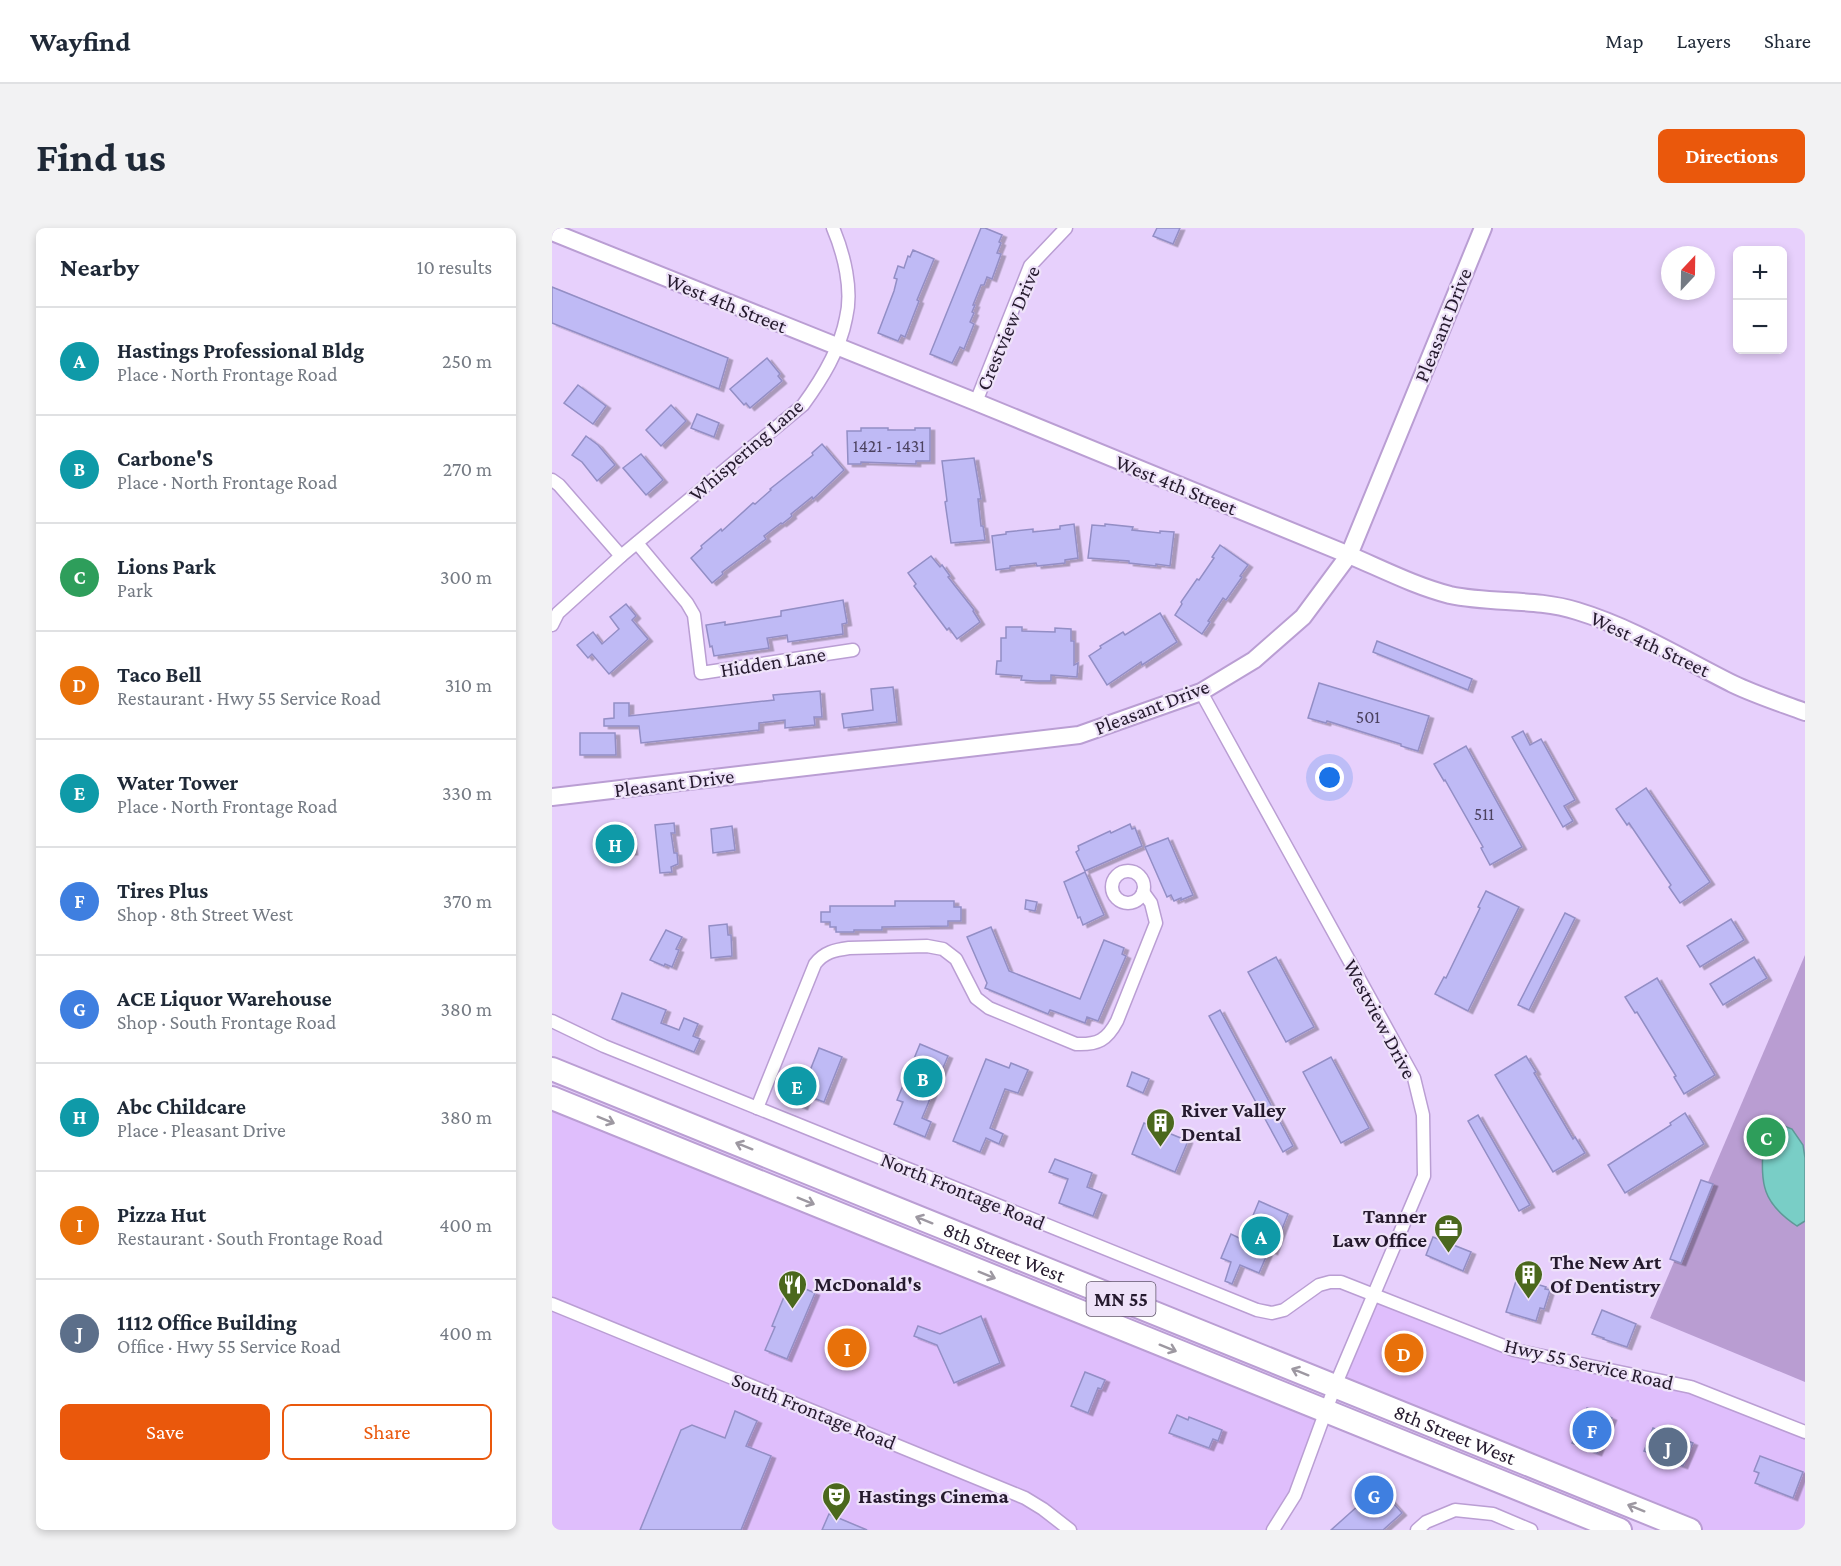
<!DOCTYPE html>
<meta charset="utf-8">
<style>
:root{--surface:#fff;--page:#f2f2f3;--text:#1f2937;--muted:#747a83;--line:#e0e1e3;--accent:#ea580c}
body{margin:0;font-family:"Crimson Pro",serif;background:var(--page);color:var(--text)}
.controls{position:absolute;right:18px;top:18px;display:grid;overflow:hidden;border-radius:9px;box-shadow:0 3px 9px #0003}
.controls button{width:54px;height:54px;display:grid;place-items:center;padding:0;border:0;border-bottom:2px solid var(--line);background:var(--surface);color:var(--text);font:30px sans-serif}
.compass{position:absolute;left:1109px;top:18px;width:54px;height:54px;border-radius:50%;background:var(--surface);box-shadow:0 3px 9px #0003;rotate:22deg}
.you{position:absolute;left:778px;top:550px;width:21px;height:21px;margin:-15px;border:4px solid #fff;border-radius:50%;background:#1a73e8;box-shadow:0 0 0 9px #1a73e833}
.badge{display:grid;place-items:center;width:39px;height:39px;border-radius:50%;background:var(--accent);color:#fff;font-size:20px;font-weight:700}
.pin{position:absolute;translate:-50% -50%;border:3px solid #fff;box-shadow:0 2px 6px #0006}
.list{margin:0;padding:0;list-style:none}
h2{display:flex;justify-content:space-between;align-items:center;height:78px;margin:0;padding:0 24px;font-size:26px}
h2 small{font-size:20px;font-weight:400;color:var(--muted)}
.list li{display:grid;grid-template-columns:39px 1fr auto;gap:18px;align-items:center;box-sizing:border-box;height:108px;padding:0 24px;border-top:2px solid var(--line)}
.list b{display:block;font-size:22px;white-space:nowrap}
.list p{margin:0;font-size:20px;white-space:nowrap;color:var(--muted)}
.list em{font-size:20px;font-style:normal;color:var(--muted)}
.actions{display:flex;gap:12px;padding:18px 24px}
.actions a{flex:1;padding:14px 0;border:2px solid var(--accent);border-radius:9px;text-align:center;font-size:21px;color:var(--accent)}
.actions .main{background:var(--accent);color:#fff}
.map{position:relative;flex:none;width:1253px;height:1302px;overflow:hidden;border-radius:9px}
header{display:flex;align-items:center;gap:36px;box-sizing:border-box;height:84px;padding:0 30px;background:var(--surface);border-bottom:2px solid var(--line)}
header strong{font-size:28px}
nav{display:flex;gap:33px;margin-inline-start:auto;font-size:21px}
.intro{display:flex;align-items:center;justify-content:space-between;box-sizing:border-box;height:144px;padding:0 36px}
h1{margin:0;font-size:42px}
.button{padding:15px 27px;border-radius:9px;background:var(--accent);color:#fff;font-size:21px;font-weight:700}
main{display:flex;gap:36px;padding:0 36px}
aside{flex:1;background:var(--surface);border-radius:9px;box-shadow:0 3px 9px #0003}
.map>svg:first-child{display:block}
.built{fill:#dfbefc}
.green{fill:#b99dd2}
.water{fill:#79cec6;stroke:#609898;stroke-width:1.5}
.building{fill:#bfbaf5;stroke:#938ec5;stroke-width:1.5;filter:url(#shadow)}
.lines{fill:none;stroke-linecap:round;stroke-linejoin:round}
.street-casing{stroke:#ba9ed3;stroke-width:15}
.secondary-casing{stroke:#ba9ed3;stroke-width:20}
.highway-casing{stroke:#ba9ed3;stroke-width:26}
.street{stroke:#fff;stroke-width:12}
.secondary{stroke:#fff;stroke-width:16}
.highway{stroke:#fff;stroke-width:22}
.oneway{stroke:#9d98a1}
.labels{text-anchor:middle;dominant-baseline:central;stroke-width:4.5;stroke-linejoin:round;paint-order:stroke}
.number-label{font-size:18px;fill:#4c4260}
.shield{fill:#eee2f9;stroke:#61566b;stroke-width:1.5}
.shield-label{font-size:20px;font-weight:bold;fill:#251a2e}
.street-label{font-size:21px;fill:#251a2e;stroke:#eee2f9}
.poi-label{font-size:21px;font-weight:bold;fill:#251a2e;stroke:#eee2f9;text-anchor:start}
</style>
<header>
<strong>Wayfind</strong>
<nav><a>Map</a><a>Layers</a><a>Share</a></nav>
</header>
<div class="intro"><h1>Find us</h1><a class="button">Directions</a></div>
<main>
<aside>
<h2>Nearby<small>10 results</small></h2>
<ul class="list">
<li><span class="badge" style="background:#0f9aa8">A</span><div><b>Hastings Professional Bldg</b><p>Place · North Frontage Road</p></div><em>250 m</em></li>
<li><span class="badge" style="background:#0f9aa8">B</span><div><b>Carbone'S</b><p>Place · North Frontage Road</p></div><em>270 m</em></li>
<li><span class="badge" style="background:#2e9e5b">C</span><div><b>Lions Park</b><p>Park</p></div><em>300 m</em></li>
<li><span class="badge" style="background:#e8710a">D</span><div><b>Taco Bell</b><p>Restaurant · Hwy 55 Service Road</p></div><em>310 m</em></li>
<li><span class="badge" style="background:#0f9aa8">E</span><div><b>Water Tower</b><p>Place · North Frontage Road</p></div><em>330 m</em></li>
<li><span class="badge" style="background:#3f7fe0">F</span><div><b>Tires Plus</b><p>Shop · 8th Street West</p></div><em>370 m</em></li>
<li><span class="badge" style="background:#3f7fe0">G</span><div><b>ACE Liquor Warehouse</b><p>Shop · South Frontage Road</p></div><em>380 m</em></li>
<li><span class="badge" style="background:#0f9aa8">H</span><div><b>Abc Childcare</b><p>Place · Pleasant Drive</p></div><em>380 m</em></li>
<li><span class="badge" style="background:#e8710a">I</span><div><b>Pizza Hut</b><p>Restaurant · South Frontage Road</p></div><em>400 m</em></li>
<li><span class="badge" style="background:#5c6f8a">J</span><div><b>1112 Office Building</b><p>Office · Hwy 55 Service Road</p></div><em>400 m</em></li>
</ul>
<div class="actions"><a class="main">Save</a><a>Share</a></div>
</aside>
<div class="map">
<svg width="1253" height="1302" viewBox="0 0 1253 1302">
<defs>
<filter id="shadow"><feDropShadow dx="4.5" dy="2.5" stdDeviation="0" flood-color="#0004"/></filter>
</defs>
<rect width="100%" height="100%" fill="#e7d0fc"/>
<!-- built -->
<g class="built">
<polygon points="0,870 773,1183 743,1267 721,1302 0,1302"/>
<polygon points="821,1066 962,1122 1139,1159 1253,1204 1253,1302 1138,1302 783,1158"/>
</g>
<!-- green -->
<polygon class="green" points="1253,727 1253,1154 1098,1090"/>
<!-- water -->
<path class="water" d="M1227,896l13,5 11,16 2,13v63l-8,5c-39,-26 -35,-45 -34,-88z"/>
<!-- building -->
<g class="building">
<polygon points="429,0 433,0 450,7 447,14 449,15 445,25 449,26 440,51 435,49 432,57 429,57 421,77 423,77 420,84 422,85 418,94 422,96 412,121 408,119 400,135 378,126"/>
<polygon points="605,0 628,0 621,16 601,8"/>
<polygon points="361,22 382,31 365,72 367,73 353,109 349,107 346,113 326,105 342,63 345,51 342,50 346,38 352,40 356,28 358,29"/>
<polygon points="0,59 176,130 167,161 0,95"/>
<polygon points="215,130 228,146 226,148 230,153 198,180 194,175 192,177 178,161"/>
<polygon points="26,157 54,178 41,196 12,175"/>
<polygon points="119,177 134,193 109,218 94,202"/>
<polygon points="145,186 167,195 162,209 139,200"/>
<polygon points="309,200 336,200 336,202 363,202 363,200 378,200 378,233 364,233 364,236 309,234 309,236 296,236 295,203 309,203"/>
<polygon points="34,208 46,217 63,237 45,253 30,234 20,227"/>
<polygon points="270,216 292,242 261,271 260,269 239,286 240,288 230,296 229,295 212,308 214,311 170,344 171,346 160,355 139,330 150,320 149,318 169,301 170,303 201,275 203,276 219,262 218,261 261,227 260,225"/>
<polygon points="89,226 111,252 94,267 71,240"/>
<polygon points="422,230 429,271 426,271 429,298 431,298 433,312 399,315 393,274 395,273 390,233"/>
<polygon points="522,296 526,330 513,332 513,335 485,338 484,335 458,338 458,340 444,342 440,308 454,306 454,304 481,301 481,304 508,301 508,298"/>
<polygon points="553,296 581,299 580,302 608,305 608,303 622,304 618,338 604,336 604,338 577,335 577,333 536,330 540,297 553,298"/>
<polygon points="668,317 696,337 688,348 690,349 674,372 671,370 656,393 658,394 650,406 623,387 630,376 629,374 645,351 647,352 662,330 660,329"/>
<polygon points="379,328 388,339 390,337 398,348 396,349 422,382 421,383 428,394 405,411 397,400 395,402 362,358 364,356 356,345"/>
<polygon points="291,372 295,395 290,396 291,406 236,414 235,407 215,410 217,420 162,428 160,418 158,419 154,397 173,394 173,397 229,388 229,383"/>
<polygon points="74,376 84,388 80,392 96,411 57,446 40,426 36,430 25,417 41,404 50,416 67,401 58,389"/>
<polygon points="608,385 625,414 590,437 589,434 555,457 537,428 549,420 548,418 571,404 573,407"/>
<polygon points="454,399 470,399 470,403 503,404 503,400 519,401 519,413 522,413 522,437 526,435 525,449 499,447 499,453 483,453 469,452 470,448 444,446 445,433 449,433 449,410 454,410"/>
<polygon points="825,413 920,451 916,462 821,424"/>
<polygon points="767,455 877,488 866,523 849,518 849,516 775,493 774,495 756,490"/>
<polygon points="341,459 345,494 292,500 290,486 321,482 319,461"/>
<polygon points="268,463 270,489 262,489 263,497 233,500 233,492 207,495 207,502 89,515 87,498 52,498 52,491 62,490 62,475 77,475 77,488 222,472 221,467"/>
<polygon points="971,503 978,517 989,511 1023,572 1012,578 1021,593 1011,599 960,509"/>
<polygon points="28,505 63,505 64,527 28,527"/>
<polygon points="914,518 970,619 938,637 929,620 931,619 893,552 892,553 882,536"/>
<polygon points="1094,560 1158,654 1128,675 1117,659 1119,657 1077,595 1075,597 1064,581"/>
<polygon points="122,595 123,605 119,605 122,625 125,625 126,636 119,639 120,644 108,645 103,597"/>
<polygon points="578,596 580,601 583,600 590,618 533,643 524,624 527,622 526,618 558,603 559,605"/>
<polygon points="180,598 183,622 161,625 159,601"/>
<polygon points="78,603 81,624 48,629 45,608"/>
<polygon points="616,610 641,667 629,672 629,670 622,673 619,667 615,669 593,619"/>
<polygon points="533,644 552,687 531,697 528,689 526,690 512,654"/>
<polygon points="934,663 967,679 916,783 883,766 892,749 894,750 928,680 926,679"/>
<polygon points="474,672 485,674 483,683 473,681"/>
<polygon points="343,673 402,673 402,679 409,679 409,693 396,693 396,698 330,699 330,702 302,702 302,704 284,704 284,699 278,699 278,694 269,694 269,684 278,684 278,678 343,678"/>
<polygon points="1013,685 1023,690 977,782 966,777"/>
<polygon points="1179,691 1192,712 1148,739 1135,718"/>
<polygon points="175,696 176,707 179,707 180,728 159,730 157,698"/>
<polygon points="439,699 457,743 528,771 552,712 572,720 570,726 574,728 546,793 535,789 533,795 504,784 498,782 496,786 433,760 435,755 415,709"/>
<polygon points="114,702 130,709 124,721 127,722 120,739 113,736 112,738 98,732"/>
<polygon points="724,729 762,799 734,814 696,744"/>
<polygon points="1202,729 1215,750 1171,777 1158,756"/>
<polygon points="1105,750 1163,847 1132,866 1122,849 1124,848 1085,784 1083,785 1073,769"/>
<polygon points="70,765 114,782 109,795 127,802 132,790 146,796 141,808 148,811 142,824 60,791"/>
<polygon points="668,782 741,918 731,924 657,788"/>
<polygon points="368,816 396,828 370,890 379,894 373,909 342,896 351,874 345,872"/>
<polygon points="267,820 290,829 272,874 256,868 251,879 233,871 243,846 255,850"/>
<polygon points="974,828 984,844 982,845 1021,911 1023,909 1033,925 1001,944 943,847"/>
<polygon points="779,829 817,900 789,915 751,844"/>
<polygon points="434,831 457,840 459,835 476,842 466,865 453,861 438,900 451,906 447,916 434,910 428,924 401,913"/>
<polygon points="580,844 597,851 591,865 575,858"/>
<polygon points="1133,885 1152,916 1073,965 1056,937 1119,897 1118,895"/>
<polygon points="926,887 978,977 967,983 916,893"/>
<polygon points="592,895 636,913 623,944 580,926"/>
<polygon points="503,931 540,945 535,959 550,965 541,988 507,975 516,951 497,944"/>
<polygon points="1149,952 1161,956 1129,1035 1118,1031"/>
<polygon points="707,973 736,986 721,1024 717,1022 707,1045 688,1037 680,1056 673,1053 679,1034 669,1030 679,1006 689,1011 693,1001 695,1002"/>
<polygon points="881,1009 919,1024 911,1043 874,1027"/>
<polygon points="965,1050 994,1059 993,1061 998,1062 992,1081 988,1080 984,1093 954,1084"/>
<polygon points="240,1060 249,1064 251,1060 263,1065 235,1131 213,1122 223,1099 220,1098 234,1064 238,1065"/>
<polygon points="1050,1082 1084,1096 1075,1119 1051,1111 1052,1110 1040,1106"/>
<polygon points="429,1088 448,1135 402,1155 385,1117 362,1108 366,1098 388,1106"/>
<polygon points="849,1110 865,1117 856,1137 854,1136 852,1142 842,1138 844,1135 840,1133"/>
<polygon points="533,1144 553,1152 549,1161 546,1160 536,1185 519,1178"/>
<polygon points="1035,1180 1060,1190 1045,1225 1020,1215"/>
<polygon points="183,1183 205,1193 194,1218 219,1228 189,1302 88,1302 129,1202 140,1197 173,1210"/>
<polygon points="625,1187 636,1192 637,1189 670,1202 666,1213 661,1211 657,1220 617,1205"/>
<polygon points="1101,1200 1141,1215 1131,1238 1092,1223"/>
<polygon points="1208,1228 1251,1244 1241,1270 1203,1255 1207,1245 1202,1243"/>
<polygon points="827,1259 850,1285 831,1302 779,1302"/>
<polygon points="277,1286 315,1302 270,1302"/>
</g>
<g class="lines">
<defs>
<g id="street">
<polyline points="424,174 478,38 514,0"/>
<polyline points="0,252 7,257 69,328"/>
<polyline points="85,315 135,375 142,387 149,445 301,422"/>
<path d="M0,397l6,-12 63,-57 182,-151c19,-26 37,-55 43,-87 7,-28 -2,-64 -13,-90"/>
<polyline points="649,464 862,850 871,887 872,948 783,1158 743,1267 721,1302"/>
<circle cx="576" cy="659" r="16"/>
<polyline points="0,793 52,818 705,1082 720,1085 732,1082 767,1057 778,1054 789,1054 962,1122 1139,1159 1253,1204"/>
<path d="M205,880l58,-144c9,-12 20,-14 34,-16l78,-2 16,3 13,10 20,39 13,10 87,36c22,1 31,-4 41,-23l39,-98 -5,-20 -8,-11"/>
<polyline points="0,1076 473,1270 491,1281 518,1302"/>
<polyline points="865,1302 874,1294 903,1282 941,1286 979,1302"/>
</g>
<g id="secondary">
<path d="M0,4l424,170 373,153c33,14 66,31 101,40 42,9 86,3 127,16 56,17 104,47 156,73 23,11 48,19 72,28"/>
<polyline points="0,569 527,507 649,464 702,432 751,389 797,327 931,0"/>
</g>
<g id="highway">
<path id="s1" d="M0,841l1138,461"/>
<polyline points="0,870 1068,1302"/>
</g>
</defs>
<!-- street casing -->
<use href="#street" class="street-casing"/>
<!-- secondary casing -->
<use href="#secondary" class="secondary-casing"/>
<!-- highway casing -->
<use href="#highway" class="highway-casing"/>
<!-- street -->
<use href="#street" class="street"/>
<!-- secondary -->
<use href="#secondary" class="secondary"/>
<!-- highway -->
<use href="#highway" class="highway"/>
</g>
<!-- one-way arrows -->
<defs><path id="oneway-shaft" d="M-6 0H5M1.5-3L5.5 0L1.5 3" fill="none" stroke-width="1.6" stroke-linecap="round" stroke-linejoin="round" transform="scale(1.5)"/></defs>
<g class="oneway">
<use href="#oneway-shaft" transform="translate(54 892) rotate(22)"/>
<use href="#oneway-shaft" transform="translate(192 918) rotate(-158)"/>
<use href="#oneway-shaft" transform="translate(254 973) rotate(22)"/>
<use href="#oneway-shaft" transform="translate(372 992) rotate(-158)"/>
<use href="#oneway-shaft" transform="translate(435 1047) rotate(22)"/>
<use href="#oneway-shaft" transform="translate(616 1120) rotate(22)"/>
<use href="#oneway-shaft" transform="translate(748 1144) rotate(-158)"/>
<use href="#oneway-shaft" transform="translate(1084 1280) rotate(-158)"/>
</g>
<!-- icons -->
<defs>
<symbol id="building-pin" viewBox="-11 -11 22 30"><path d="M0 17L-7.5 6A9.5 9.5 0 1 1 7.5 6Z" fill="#4b681d" stroke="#eee2f9"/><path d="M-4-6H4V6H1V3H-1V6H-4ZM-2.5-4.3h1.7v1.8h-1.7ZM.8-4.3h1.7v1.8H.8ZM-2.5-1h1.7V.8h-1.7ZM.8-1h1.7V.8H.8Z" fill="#fff"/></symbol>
<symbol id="office-pin" viewBox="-11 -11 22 30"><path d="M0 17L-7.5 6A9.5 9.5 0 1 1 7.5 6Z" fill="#4b681d" stroke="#eee2f9"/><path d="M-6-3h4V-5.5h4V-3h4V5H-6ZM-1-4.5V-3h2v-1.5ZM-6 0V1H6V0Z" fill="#fff"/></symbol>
<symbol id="restaurant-pin" viewBox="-11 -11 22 30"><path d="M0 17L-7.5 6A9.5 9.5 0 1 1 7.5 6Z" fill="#4b681d" stroke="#eee2f9"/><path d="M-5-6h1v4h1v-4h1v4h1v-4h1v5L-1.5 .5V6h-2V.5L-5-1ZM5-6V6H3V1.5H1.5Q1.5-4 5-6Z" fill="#fff"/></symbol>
<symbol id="theatre-pin" viewBox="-11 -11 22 30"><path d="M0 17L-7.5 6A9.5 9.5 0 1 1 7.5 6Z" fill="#4b681d" stroke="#eee2f9"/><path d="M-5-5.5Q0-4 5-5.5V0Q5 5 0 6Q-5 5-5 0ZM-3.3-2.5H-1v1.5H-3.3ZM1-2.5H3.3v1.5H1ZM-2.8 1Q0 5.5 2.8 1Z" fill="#fff"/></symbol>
</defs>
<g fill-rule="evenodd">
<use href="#building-pin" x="592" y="878" width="33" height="45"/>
<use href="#office-pin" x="880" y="984" width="33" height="45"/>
<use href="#building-pin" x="960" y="1030" width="33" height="45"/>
<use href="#restaurant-pin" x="224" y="1040" width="33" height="45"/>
<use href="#theatre-pin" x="268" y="1252" width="33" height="45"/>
</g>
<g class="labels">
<!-- number labels -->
<g class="number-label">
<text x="337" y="218">1421 - 1431</text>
<text x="816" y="489">501</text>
<text x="932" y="586">511</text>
</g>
<!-- shield labels -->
<rect class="shield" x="534.5" y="1054" width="69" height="34" rx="4.5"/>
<g class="shield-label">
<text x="569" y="1071">MN 55</text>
</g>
<!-- street labels -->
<g class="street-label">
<text transform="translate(174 75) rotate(22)">West 4th Street</text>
<text transform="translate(891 97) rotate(-68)">Pleasant Drive</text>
<text transform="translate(456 100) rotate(-67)">Crestview Drive</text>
<text transform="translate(194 222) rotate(-41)">Whispering Lane</text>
<text transform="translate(624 257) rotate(22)">West 4th Street</text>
<text transform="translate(1098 416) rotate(25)">West 4th Street</text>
<text transform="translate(221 434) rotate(-9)">Hidden Lane</text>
<text transform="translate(600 479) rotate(-21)">Pleasant Drive</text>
<text transform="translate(122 555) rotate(-7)">Pleasant Drive</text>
<text transform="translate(828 791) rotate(62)">Westview Drive</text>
<text transform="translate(411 963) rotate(22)">North Frontage Road</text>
<text stroke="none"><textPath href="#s1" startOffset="488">8th Street West</textPath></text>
<text transform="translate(1037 1136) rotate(13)">Hwy 55 Service Road</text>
<text transform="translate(262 1183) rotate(22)">South Frontage Road</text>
<text stroke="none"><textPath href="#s1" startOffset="974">8th Street West</textPath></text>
</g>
<!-- poi labels -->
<g class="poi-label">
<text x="629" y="882">River Valley<tspan x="629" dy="24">Dental</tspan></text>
<text x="875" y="988" text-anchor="end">Tanner<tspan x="875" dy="24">Law Office</tspan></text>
<text x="998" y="1034">The New Art<tspan x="998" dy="24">Of Dentistry</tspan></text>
<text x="262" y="1056">McDonald's</text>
<text x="306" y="1268">Hastings Cinema</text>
</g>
</g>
</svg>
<div class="controls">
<button>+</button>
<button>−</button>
</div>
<svg class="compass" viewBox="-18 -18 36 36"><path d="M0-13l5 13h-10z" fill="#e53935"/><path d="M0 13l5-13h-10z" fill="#747a83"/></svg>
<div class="you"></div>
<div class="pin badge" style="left:709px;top:1008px;background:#0f9aa8">A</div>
<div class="pin badge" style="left:371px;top:850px;background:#0f9aa8">B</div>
<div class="pin badge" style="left:1214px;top:909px;background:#2e9e5b">C</div>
<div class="pin badge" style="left:852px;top:1125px;background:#e8710a">D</div>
<div class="pin badge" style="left:245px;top:858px;background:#0f9aa8">E</div>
<div class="pin badge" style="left:1040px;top:1202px;background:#3f7fe0">F</div>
<div class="pin badge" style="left:822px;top:1267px;background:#3f7fe0">G</div>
<div class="pin badge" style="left:63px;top:616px;background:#0f9aa8">H</div>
<div class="pin badge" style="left:295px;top:1120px;background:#e8710a">I</div>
<div class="pin badge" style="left:1116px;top:1219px;background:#5c6f8a">J</div>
</div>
</main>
